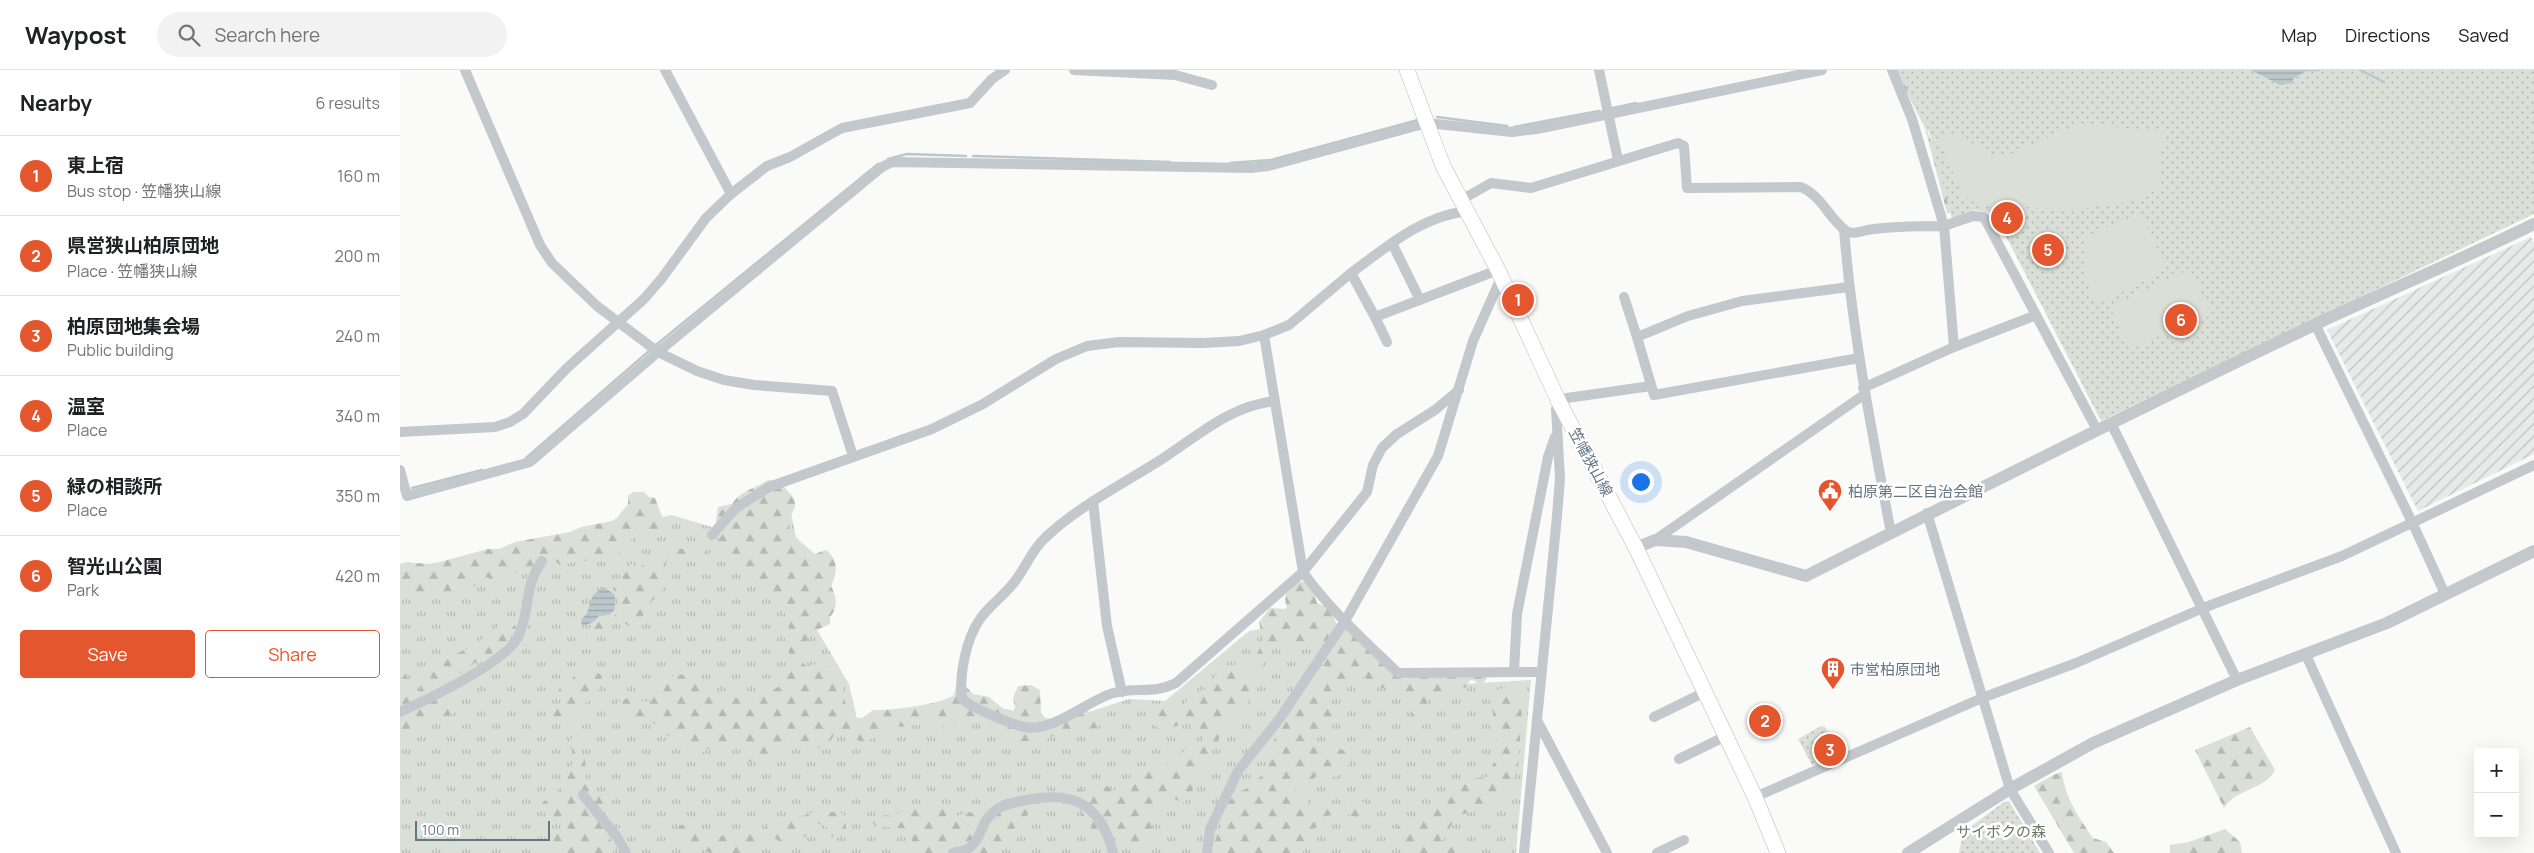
<!DOCTYPE html>
<meta charset="utf-8">
<style>
:root{--surface:#fff;--page:#f2f2f2;--text:#202124;--muted:#757577;--line:#e0e0e0;--accent:#e4572e}
body{margin:0;font-family:Manrope,"Noto Sans JP",sans-serif;background:var(--page);color:var(--text)}
.controls{position:absolute;right:15px;bottom:15px;display:grid;overflow:hidden;border-radius:5px;box-shadow:0 5px 20px #0002}
.controls button{width:45px;height:45px;display:grid;place-items:center;padding:0;border:0;border-bottom:1px solid var(--line);background:var(--surface);color:var(--text);font:25px sans-serif}
.scale{position:absolute;left:15px;bottom:12px;width:135px;box-sizing:border-box;padding-left:5px;border:2px solid #657683;border-top:0;font-size:14px;line-height:18px;white-space:nowrap;color:#657683;-webkit-text-stroke:4px #fff;paint-order:stroke}
.you{position:absolute;left:1240px;top:411px;width:18px;height:18px;margin:-12px;border:4px solid #fff;border-radius:50%;background:#1a73e8;box-shadow:0 0 0 8px #1a73e833}
.badge{display:grid;place-items:center;width:32px;height:32px;border-radius:50%;background:var(--accent);color:#fff;font-size:16px;font-weight:700}
.pin{position:absolute;translate:-50% -50%;border:2px solid #fff;box-shadow:0 1px 5px #0006}
.list{margin:0;padding:0;list-style:none}
h2{display:flex;justify-content:space-between;align-items:center;height:65px;margin:0;padding:0 20px;font-size:21px}
h2 small{font-size:16px;font-weight:400;color:var(--muted)}
.list li{display:grid;grid-template-columns:32px 1fr auto;gap:15px;align-items:center;box-sizing:border-box;height:80px;padding:0 20px;border-top:1px solid var(--line)}
.list b{display:block;font-size:19px;white-space:nowrap}
.list p{margin:0;font-size:16px;white-space:nowrap;color:var(--muted)}
.list em{font-size:16px;font-style:normal;color:var(--muted)}
.actions{display:flex;gap:10px;padding:15px 20px}
.actions a{flex:1;padding:11px 0;border:1px solid var(--accent);border-radius:5px;text-align:center;font-size:18px;color:var(--accent)}
.actions .main{background:var(--accent);color:#fff}
.icon{flex:none;width:28px;height:28px;fill:none;stroke:currentColor;stroke-width:2;stroke-linecap:round;stroke-linejoin:round}
.map{position:relative;flex:none;width:2134px;height:783px;overflow:hidden}
header{display:flex;align-items:center;gap:30px;box-sizing:border-box;height:70px;padding:0 25px;background:var(--surface);border-bottom:1px solid var(--line)}
header strong{font-size:24px}
nav{display:flex;gap:28px;margin-inline-start:auto;font-size:18px}
.search{width:350px;height:45px;background:var(--page);display:flex;align-items:center;gap:12px;box-sizing:border-box;padding:0 18px;border-radius:28px;color:var(--muted);font-size:19px}
main{display:flex}
aside{flex:1;background:var(--surface)}
.map>svg:first-child{display:block}
.industrial{fill:url(#industrial-furrows)}
.grass{fill:url(#grass-tufts)}
.forest{fill:url(#forest-firs)}
.park{fill:url(#park-dots)}
.garden{fill:#dadfd7}
.water{fill:url(#water-rules)}
.lines{fill:none;stroke-linecap:round;stroke-linejoin:round}
.stream{stroke:#bbc7cb;stroke-width:2.5}
.secondary-casing{stroke:#b3babf;stroke-width:16}
.minor{stroke:#c3c8cc;stroke-width:10}
.tertiary{stroke:#c3c8cc;stroke-width:12}
.secondary{stroke:#fff;stroke-width:15}
.labels{text-anchor:middle;dominant-baseline:central;stroke-width:5;stroke-linejoin:round;paint-order:stroke}
.street-label{font-size:15px;fill:#657683;stroke:#fff}
.poi-label{font-size:15px;fill:#657683;stroke:#fff;text-anchor:start}
.park-label{font-size:15px;fill:#687a64;stroke:#fff}
</style>
<header>
<strong>Waypost</strong>
<div class="search"><svg class="icon" aria-label="search" viewBox="0 0 24 24"><circle cx="10" cy="10" r="6"/><path d="M15 15l6 6"/></svg>Search here</div>
<nav><a>Map</a><a>Directions</a><a>Saved</a></nav>
</header>
<main>
<aside>
<h2>Nearby<small>6 results</small></h2>
<ul class="list">
<li><span class="badge">1</span><div><b>東上宿</b><p>Bus stop · 笠幡狭山線</p></div><em>160 m</em></li>
<li><span class="badge">2</span><div><b>県営狭山柏原団地</b><p>Place · 笠幡狭山線</p></div><em>200 m</em></li>
<li><span class="badge">3</span><div><b>柏原団地集会場</b><p>Public building</p></div><em>240 m</em></li>
<li><span class="badge">4</span><div><b>温室</b><p>Place</p></div><em>340 m</em></li>
<li><span class="badge">5</span><div><b>緑の相談所</b><p>Place</p></div><em>350 m</em></li>
<li><span class="badge">6</span><div><b>智光山公園</b><p>Park</p></div><em>420 m</em></li>
</ul>
<div class="actions"><a class="main">Save</a><a>Share</a></div>
</aside>
<div class="map">
<svg width="2134" height="783" viewBox="0 0 2134 783">
<defs>
<pattern id="industrial-furrows" width="10" height="10" patternUnits="userSpaceOnUse" patternTransform="scale(1.25)"><rect width="10" height="10" fill="#e8e9e9"/><path d="M-1 1l2-2M0 10L10 0M9 11l2-2" fill="none" stroke="#c0c1c2"/></pattern>
<pattern id="grass-tufts" width="24" height="20" patternUnits="userSpaceOnUse" patternTransform="scale(1.25)"><rect width="24" height="20" fill="#dadfd7"/><path d="M3 7l-1-3M5 7V3M7 7l1-3M15 17l-1-3M17 17v-4M19 17l1-3" fill="none" stroke="#b4b9b4"/></pattern>
<pattern id="forest-firs" width="22" height="20" patternUnits="userSpaceOnUse" patternTransform="scale(1.25)"><rect width="22" height="20" fill="#dadfd7"/><path d="M5 1l3.5 6h-7zM16 11l3.5 6h-7z" fill="#b4b9b4"/></pattern>
<pattern id="park-dots" width="8" height="8" patternUnits="userSpaceOnUse" patternTransform="scale(1.25)"><rect width="8" height="8" fill="#dadfd7"/><path d="M2 2h.1M6 6h.1" fill="none" stroke="#b4b9b4" stroke-width="1.8" stroke-linecap="round"/></pattern>
<pattern id="water-rules" width="6" height="5" patternUnits="userSpaceOnUse" patternTransform="scale(1.25)"><rect width="6" height="5" fill="#bbc7cb"/><path d="M0 2.5h6" fill="none" stroke="#9ca6aa"/></pattern>
</defs>
<rect width="100%" height="100%" fill="#fafaf8"/>
<!-- industrial -->
<polygon class="industrial" points="2131,167 2134,173 2134,384 2018,441 1927,260"/>
<!-- grass -->
<polygon class="grass" points="387,424 414,555 449,614 459,658 578,633 661,651 729,629 765,631 849,561 879,556 953,568 997,618 1131,610 1116,783 0,783 0,502 198,462 271,445 319,459"/>
<!-- forest -->
<g class="forest">
<polygon points="1495,0 1572,0 1526,57 1546,111 1573,140 1547,143 1525,58"/>
<path d="M368,410c8,0 12,3 17,8 23,22 -1,22 5,41 3,7 19,20 25,25l11,-4c12,9 12,23 5,36 6,10 7,22 -1,31v7l-20,9 -9,28 5,5c44,-10 31,27 45,51l11,1 11,-8c16,1 70,-6 81,-15l4,-17 15,16 16,3 18,15h6l2,-5 -2,-9 5,-12 13,-1 9,5 1,22 6,9 37,-11 19,6 1,5 -7,7 -10,1 -17,7 -14,-1 -16,6h-25l-9,-4 -10,-16 -25,-2 -5,-4 -10,7 -7,10 -5,-1 -2,-8 -5,-3 -30,7 -16,-1 -2,4 -25,13 -9,-4 -6,2 -7,-9 -5,-1 -12,17h-13l-21,-9 -7,2 -2,4 4,6c-9,9 -31,16 -43,8l3,-10 -2,-4c-15,-5 -28,0 -42,7l-36,-17 -10,-11 -9,-2 -6,4 -25,-16 2,-8 15,-6 5,6 14,-1 2,-14 22,-13 8,1 31,21h13l21,5 36,-17 4,-31 -5,-17 5,-7c-1,-19 -19,-45 -40,-45l-8,-6v-7l-21,-19 -4,-32 2,-13 14,-3c9,-14 23,-15 36,-24z"/>
<path d="M233,422h11l5,5 6,1 10,26 -5,8 -7,3 -5,-5c-8,3 -15,11 -26,14l1,7c-9,4 -18,7 -28,5l-7,5 -13,-1 -7,4 -8,1c-11,-11 -25,-3 -33,6l-12,2 -13,9 -6,1 -9,-6 -12,9 -11,-1 -9,6 -12,1 -7,-6 -6,1 -3,7 -4,2 -23,-9v-23l7,-2 20,2 13,-2 48,-13h11l16,-7 55,-10 11,-5 31,-6 5,-3 11,-14v-8z"/>
<path d="M298,474l9,3 -1,7 -23,6 -8,-3 -8,3 -2,8 2,16 -21,24 -5,13 -6,4 -7,1 -6,-5 -7,-1 -21,16 -7,1 -3,-5 13,-8 3,-5 14,-2c7,-11 6,-18 -1,-29l3,-6 15,-18 7,4 30,-18 22,-2z"/>
<path d="M897,511l9,1 7,8 4,13 13,5 6,15 10,3 50,49 10,4 6,-3 74,-1 1,3 -5,7h-5l-2,-4 -5,-1 -3,7 -11,2 -11,8 -5,-4 -10,3c-3,7 -11,23 -10,31l-9,4 -2,-10 5,-12 -9,-11 -6,1 -6,-8h-5l-24,-14 -11,4 -13,1c-8,9 -11,18 -5,29 -5,11 -14,18 -19,29l2,6 16,-3 8,7h8l2,5 -4,11 -8,2 -1,9 -22,-1 -11,8h-7l-5,6 3,5 9,2 3,12h24l25,-12 8,8 -3,10 -5,3 -15,-5 -22,4 -3,8 -13,14 -2,14h-93l12,-30 3,-18 11,-11 17,-9 15,-17 -1,-12 7,-14 6,-31 9,-14 13,3c17,-21 26,-27 16,-54l-36,-6 -11,6 -5,12 -18,28 4,10 -7,13 -24,20 -3,14 -8,9 -4,15 -12,12 -2,15 -9,9 -17,-8 -5,5 4,6 -11,13 -6,24 -8,2 -16,-1 -6,-5 -23,-7 -11,-12 -10,-26 5,-5 9,4 4,-12c13,-1 21,14 34,12v-9l15,-4c2,-9 7,-11 14,-15l5,3 6,-1 4,-9 4,-4c5,1 16,-5 17,-10l7,3 4,-2 1,-10 -8,-14 -8,-3 -10,8 -17,4 -9,-9 1,-9 9,-4 8,4 6,-3 8,1 5,-13 19,-9 15,-22 13,-1 11,4 5,-4 12,-23 -4,-20 11,-14 15,1 2,-2c-5,-13 1,-17 10,-26z"/>
<path d="M104,550l9,3 4,6c-9,13 -25,33 -43,34 -7,9 -19,11 -26,20l8,18 -4,13c-18,5 -28,12 -48,16l-4,9v-66h3l7,7 2,14h6l4,-14 9,4 -1,-13c7,-6 15,-12 23,-13l3,-5 14,-4 6,-7 18,-9 4,-8z"/>
<polygon points="190,597 202,606 196,628 181,635 180,645 170,649 161,646 148,651 145,647 148,642 157,637 157,634 169,630 167,625 160,626 158,621 161,617 169,614 175,604"/>
<path d="M1107,617l16,6 -5,76 -21,40 -22,2 -19,5 -13,25 26,12h-65l-8,-13 2,-16c36,-11 45,-16 70,-45l19,-2 9,-19v-28l-7,-37z"/>
<path d="M1850,657l25,43c-10,20 -40,19 -51,38l-29,-58z"/>
<path d="M178,662l3,5 -2,17 6,3 1,23 4,10 15,6 2,7 -7,5 13,38v7h-63l1,-13 17,-15c-12,-10 -17,-7 -28,-15l3,-8c24,-13 34,-35 27,-62z"/>
<path d="M1662,702c3,26 16,44 31,66l13,4 8,11h-40l-40,-67 19,-11z"/>
<path d="M621,735l6,2 2,4 -3,8 -8,4 -12,21 -8,9h-88l3,-6 -3,-18 -35,-3 -4,-6 8,-5 16,1c14,-13 18,-4 34,-5 4,-1 8,-2 13,-3l13,8 15,-4 10,6z"/>
<path d="M415,742h25l5,4 1,12 -14,9 -3,-3 -2,-7 -15,-6 -4,2 2,12 -6,2 -6,-8 -4,2v14l-5,3c-4,-2 -5,-5 -9,-7 -15,-9 -32,1 -42,12h-8l-6,-7 -13,7 -13,-6 -14,2 -10,-8 2,-10 5,-6h8l14,8 6,-2 13,5 8,-6 6,2 10,-5 18,3 12,-13h24z"/>
<polygon points="1825,759 1840,772 1842,783 1770,783 1770,775 1789,772"/>
</g>
<!-- park -->
<g class="park">
<polygon points="1497,0 2134,0 2134,144 1701,351 1594,143 1573,140 1572,145 1552,149 1530,64"/>
<polygon points="1421,656 1425,657 1431,666 1412,675 1422,695 1412,695 1398,669"/>
<polygon points="1609,731 1640,783 1559,783 1563,762 1604,732"/>
</g>
<!-- garden -->
<g class="garden">
<path d="M1678,54l85,7 2,5 -6,28 2,24 -27,13 -61,9 -97,-6 -14,-10 -25,-59c36,-6 41,25 69,21z"/>
<polygon points="1741,143 1765,195 1764,201 1701,233 1696,231 1685,209 1687,166"/>
<polygon points="1790,199 1810,242 1730,280 1710,237"/>
</g>
<!-- water -->
<g class="water">
<polygon points="1851,0 1905,0 1906,1 1893,9 1892,13 1880,15"/>
<polygon points="204,517 215,525 215,539 209,545 200,544 195,551 182,557 181,550 187,543 193,525"/>
</g>
<g class="lines">
<!-- stream -->
<g class="stream">
<polyline points="1905,0 1919,0"/>
<polyline points="1960,0 1984,12"/>
<polyline points="1213,38 1236,33"/>
<polyline points="1037,47 1107,56"/>
<polyline points="1114,57 1199,41"/>
<polyline points="573,86 770,92"/>
<polyline points="488,89 507,84 566,86"/>
<polyline points="830,93 871,90 1018,50"/>
<polyline points="256,275 478,94"/>
<polyline points="126,388 249,281"/>
<polyline points="12,418 82,400"/>
</g>
<defs>
<polyline id="secondary" points="1007,0 1043,96 1098,200 1159,332 1236,478 1355,727 1378,783"/>
</defs>
<!-- secondary casing -->
<use href="#secondary" class="secondary-casing"/>
<!-- minor -->
<g class="minor">
<polyline points="65,0 140,175 152,193 197,236 258,282 297,301 324,310 354,315 432,321 453,386"/>
<polyline points="265,0 331,124"/>
<polyline points="674,0 775,5 812,15"/>
<polyline points="1199,0 1218,90"/>
<polyline points="1492,0 1512,49 1544,156 1573,146 1584,147 1697,360"/>
<path d="M1061,130l30,-17 40,5 147,-45 6,3 3,42 114,-1c21,9 27,30 44,43 6,5 14,2 22,0 25,-4 51,-4 77,-4l10,121"/>
<path d="M1067,141c-47,6 -79,35 -116,62l24,44 123,-47"/>
<path d="M1444,159c8,103 28,203 47,304"/>
<polyline points="992,173 1020,230"/>
<polyline points="1449,217 1342,231 1288,246 1237,267 1254,325 1459,288"/>
<polyline points="1224,227 1237,267"/>
<polyline points="975,247 987,272"/>
<polyline points="1915,254 2013,454 2045,524"/>
<path d="M864,265l39,237c26,37 62,69 95,101l143,-1"/>
<polyline points="1463,318 1554,277 1636,245"/>
<path d="M875,331c-45,5 -76,34 -113,58 -39,25 -82,46 -116,78 -16,14 -21,34 -35,49 -10,12 -23,21 -31,33 -14,20 -21,56 -18,80 12,10 27,15 41,21 7,2 14,6 22,7 27,6 62,-26 88,-34 23,-7 39,2 63,-10l127,-111 64,-80 6,-27 9,-17 15,-14 38,-24 24,-20"/>
<polyline points="1711,353 1837,610"/>
<polyline points="0,362 95,357 110,352 123,344 167,298 244,229 262,208 306,148 331,124 367,96 390,87 442,58 570,33 592,9 605,0"/>
<polyline points="0,400 7,426 130,392 258,282 482,97 492,92 851,98 868,96 1027,53 1112,62 1137,59 1422,0"/>
<polyline points="693,431 707,556 722,622"/>
<polyline points="1527,443 1610,719 1649,783"/>
<polyline points="312,465 336,438 369,417 532,359 583,334 656,289 687,276 719,272 804,273 839,271 864,265 889,255 951,203"/>
<polyline points="1255,470 1465,324"/>
<polyline points="1906,585 1996,783"/>
<polyline points="1114,602 1117,544 1148,387 1155,367"/>
<path d="M0,642c28,-13 105,-49 118,-75 13,-26 5,-50 24,-76"/>
<polyline points="1254,647 1305,622"/>
<polyline points="1137,650 1207,783"/>
<polyline points="1279,689 1326,666"/>
<polyline points="183,725 217,767 226,783"/>
<polyline points="1355,727 1582,628 1676,593 1803,538 1942,486 2134,395"/>
<path d="M553,783c34,-5 20,-26 43,-43 9,-7 25,-9 36,-11 45,-8 70,9 81,54"/>
<polyline points="807,783 810,759 838,701 880,648 945,551 1038,386 1073,271 1101,208"/>
<polyline points="1124,783 1157,446 1160,408 1156,339 1159,332 1167,328 1251,316"/>
<polyline points="1257,783 1284,770"/>
</g>
<!-- tertiary -->
<g class="tertiary">
<path d="M1236,478l19,-8 31,2 120,34c168,-85 336,-169 506,-250 74,-35 149,-66 222,-102"/>
<polyline points="1508,783 1610,719 1693,673 1837,610 1987,553 2134,481"/>
</g>
<!-- secondary -->
<use href="#secondary" class="secondary"/>
</g>
<!-- icons -->
<defs>
<symbol id="civic-pin" viewBox="-11 -11 22 30"><path d="M0 17L-7.5 6A9.5 9.5 0 1 1 7.5 6Z" fill="#e4572e" stroke="#fff"/><path d="M-.6-6.5H3V-4.5H.6V-3L4-1V1h2V6H-6V1h2V-1L-.6-3ZM-1.2 2.5V6h2.4V2.5Z" fill="#fff"/></symbol>
<symbol id="building-pin" viewBox="-11 -11 22 30"><path d="M0 17L-7.5 6A9.5 9.5 0 1 1 7.5 6Z" fill="#e4572e" stroke="#fff"/><path d="M-4-6H4V6H1V3H-1V6H-4ZM-2.5-4.3h1.7v1.8h-1.7ZM.8-4.3h1.7v1.8H.8ZM-2.5-1h1.7V.8h-1.7ZM.8-1h1.7V.8H.8Z" fill="#fff"/></symbol>
</defs>
<g fill-rule="evenodd">
<use href="#civic-pin" x="1416" y="407" width="28" height="38"/>
<use href="#building-pin" x="1419" y="585" width="28" height="38"/>
</g>
<g class="labels">
<!-- street labels -->
<g class="street-label">
<text transform="translate(1191 392) rotate(62)">笠幡狭山線</text>
</g>
<!-- poi labels -->
<g class="poi-label">
<text x="1448" y="421">柏原第二区自治会館</text>
<text x="1450" y="599">市営柏原団地</text>
</g>
<!-- park labels -->
<g class="park-label">
<text x="1601" y="761">サイボクの森</text>
</g>
</g>
</svg>
<div class="controls">
<button>+</button>
<button>−</button>
</div>
<div class="scale">100 m</div>
<div class="you"></div>
<div class="pin badge" style="left:1118px;top:230px">1</div>
<div class="pin badge" style="left:1365px;top:651px">2</div>
<div class="pin badge" style="left:1430px;top:680px">3</div>
<div class="pin badge" style="left:1607px;top:148px">4</div>
<div class="pin badge" style="left:1648px;top:180px">5</div>
<div class="pin badge" style="left:1781px;top:250px">6</div>
</div>
</main>
